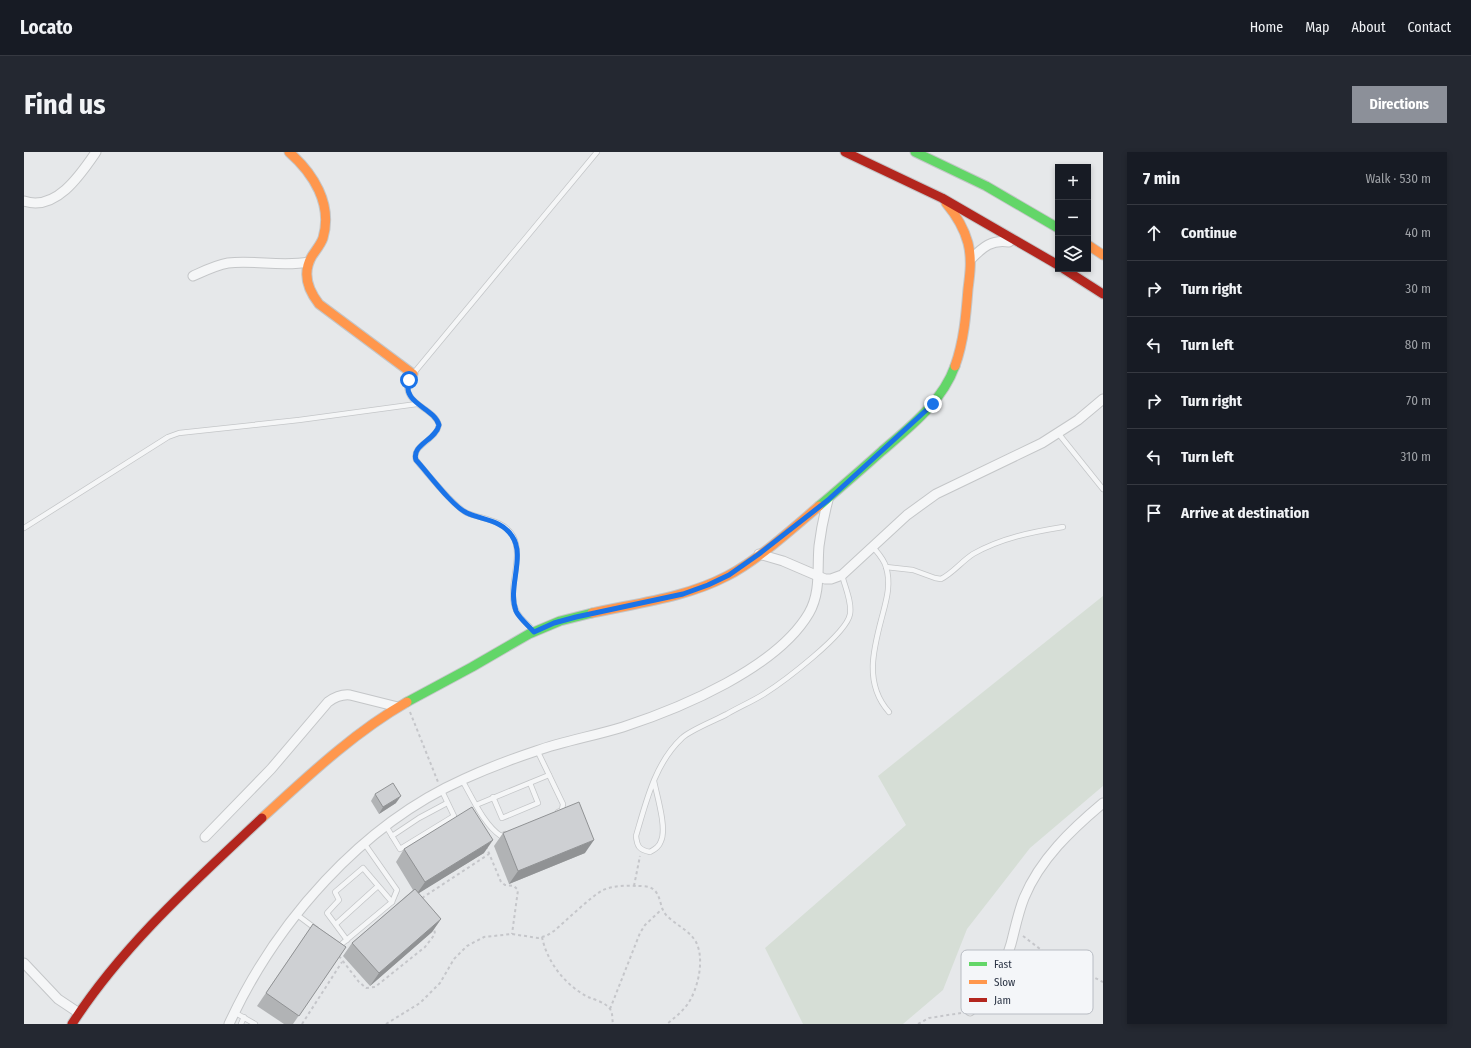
<!DOCTYPE html>
<meta charset="utf-8">
<style>
:root{--surface:#171b24;--page:#242831;--text:#f1f3f6;--muted:#9ea1a6;--line:#363941;--accent:#8c9099}
body{margin:0;font-family:"Fira Sans Condensed",sans-serif;background:var(--page);color:var(--text)}
.controls{position:absolute;right:12px;top:12px;display:grid;overflow:hidden;border-radius:0px;box-shadow:0 2px 6px #0003}
.controls button{width:36px;height:36px;display:grid;place-items:center;padding:0;border:0;border-bottom:1px solid var(--line);background:var(--surface);color:var(--text);font:20px sans-serif}
.stop{position:absolute;width:12px;height:12px;margin:-9px;border:3px solid #1a73e8;border-radius:50%;background:#fff}
.stop.end{background:#1a73e8;border-color:#fff;box-shadow:0 1px 4px #0008}
.list{margin:0;padding:0;list-style:none}
h2{display:flex;justify-content:space-between;align-items:center;height:52px;margin:0;padding:0 16px;font-size:17px}
h2 small{font-size:13px;font-weight:400;color:var(--muted)}
.list li{display:grid;grid-template-columns:26px 1fr auto;gap:12px;align-items:center;box-sizing:border-box;height:56px;padding:0 16px;border-top:1px solid var(--line)}
.list b{display:block;font-size:15px;white-space:nowrap}
.list em{font-size:13px;font-style:normal;color:var(--muted)}
.icon{flex:none;width:22px;height:22px;fill:none;stroke:currentColor;stroke-width:2;stroke-linecap:round;stroke-linejoin:round}
.map{position:relative;flex:none;width:1079px;height:872px;overflow:hidden;border-radius:0px}
header{display:flex;align-items:center;gap:24px;box-sizing:border-box;height:56px;padding:0 20px;background:var(--surface);border-bottom:1px solid var(--line)}
header strong{font-size:19px}
nav{display:flex;gap:22px;margin-inline-start:auto;font-size:14px}
.intro{display:flex;align-items:center;justify-content:space-between;box-sizing:border-box;height:96px;padding:0 24px}
h1{margin:0;font-size:28px}
.button{padding:10px 18px;border-radius:0px;background:var(--accent);color:#fff;font-size:14px;font-weight:700}
main{display:flex;gap:24px;padding:0 24px}
aside{flex:1;background:var(--surface);border-radius:0px;box-shadow:0 2px 6px #0003}
.map>svg:first-child{display:block}
.green{fill:#d6ded6}
.lines{fill:none;stroke-linecap:round;stroke-linejoin:round}
.lane-casing{stroke:#c4c6c8;stroke-width:6}
.street-casing{stroke:#c4c6c8;stroke-width:11}
.fast-casing{stroke:#c4c6c8;stroke-width:11}
.slow-casing{stroke:#c4c6c8;stroke-width:11}
.jam-casing{stroke:#c4c6c8;stroke-width:11}
.path{stroke:#c5c6ca;stroke-width:2;stroke-dasharray:3 3;stroke-linecap:butt}
.lane{stroke:#f5f6f7;stroke-width:4.5}
.street{stroke:#f5f6f7;stroke-width:9}
.fast{stroke:#63d668;stroke-width:9}
.slow{stroke:#ff974d;stroke-width:9}
.jam{stroke:#b3261e;stroke-width:9}
.wall{fill:#b1b3b5}
.shaded-wall{fill:#909294}
.building{fill:#ced0d3;stroke:#909294}
.route{stroke:#1a73e8;stroke-width:5}
.key{fill:#f4f6f9;stroke:#b8bcc3;stroke-width:1}
.key-label{font-size:11px;fill:#2b3445}
</style>
<header>
<strong>Locato</strong>
<nav><a>Home</a><a>Map</a><a>About</a><a>Contact</a></nav>
</header>
<div class="intro"><h1>Find us</h1><a class="button">Directions</a></div>
<main>
<div class="map">
<svg width="1079" height="872" viewBox="0 0 1079 872">
<rect width="100%" height="100%" fill="#e6e8ea"/>
<!-- green -->
<polygon class="green" points="1079,444 1079,634 1006,696 943,777 919,838 879,872 779,872 741,796 882,673 854,624"/>
<g class="lines">
<defs>
<g id="lane">
<polyline points="1034,281 1079,337"/>
<polyline points="0,376 144,285 155,281 275,268 393,252"/>
<path d="M849,395c5,6 11,12 13,20 5,16 1,31 -3,46 -9,34 -20,70 6,99"/>
<path d="M862,415l27,3 22,8 6,1c12,-6 21,-18 32,-25 28,-16 59,-22 90,-27"/>
<path d="M509,478c-5,-5 -13,-12 -16,-18 -12,-22 8,-54 -4,-76 -9,-16 -31,-17 -46,-23 -14,-7 -40,-40 -51,-53 -5,-15 20,-19 23,-35 -5,-17 -32,-19 -32,-40l6,-11 184,-222"/>
<polyline points="513,598 539,652 538,658 534,660"/>
<path d="M438,628c10,17 22,45 39,56l4,-2"/>
<path d="M630,629c3,15 13,47 7,60 -2,6 -6,8 -11,11 -11,-2 -13,-6 -14,-16 10,-34 19,-73 46,-98 8,-8 34,-18 45,-24 12,-7 26,-13 37,-20 19,-12 83,-60 86,-80 2,-12 -5,-27 -8,-39"/>
<polyline points="469,645 478,666 514,651 506,631"/>
<polyline points="452,653 525,623"/>
<polyline points="362,674 376,697 430,664 418,639"/>
<polyline points="368,684 395,666 423,651"/>
<polyline points="272,762 292,777"/>
<polyline points="312,772 354,734"/>
<polyline points="323,788 303,761 315,748 311,740 339,716 368,750"/>
<polyline points="313,794 314,795 368,750 373,738 340,691"/>
<polyline points="210,860 231,872"/>
<polyline points="217,872 220,865"/>
</g>
<g id="street">
<path d="M0,49c32,11 57,-27 72,-49"/>
<path d="M947,107c12,-12 21,-20 38,-17"/>
<path d="M169,124c11,-5 23,-11 35,-13 27,-3 54,4 81,-1"/>
<polyline points="735,402 759,409 801,427 807,427 818,423 883,363 912,342 1018,291 1054,268 1079,247"/>
<path d="M181,685l66,-68 57,-67c7,-5 13,-8 22,-7l48,12"/>
<polyline points="0,811 34,847 55,861"/>
<path d="M946,859c19,-21 33,-39 41,-67 4,-15 7,-31 13,-46 16,-39 48,-69 79,-95"/>
<path d="M205,872c47,-102 132,-199 235,-245 24,-11 48,-20 72,-28 28,-10 58,-15 87,-24 58,-19 154,-59 186,-114 12,-21 8,-44 10,-67 2,-16 5,-31 9,-46"/>
</g>
<g id="fast">
<polyline points="891,0 962,34 1034,76"/>
<path d="M795,354c21,-18 42,-36 63,-55 29,-25 60,-49 73,-85"/>
<polyline points="383,550 448,515 505,482 536,469 568,461"/>
</g>
<g id="slow">
<path d="M265,0c24,21 44,52 34,86 -2,6 -7,12 -11,18 -10,17 -4,34 7,48l94,70"/>
<path d="M922,51c10,12 18,25 22,40 4,16 2,31 0,46 -2,26 -4,52 -13,77"/>
<polyline points="1064,93 1079,103"/>
<path d="M568,461c45,-10 93,-15 135,-37 31,-16 65,-47 92,-70"/>
<path d="M238,666c45,-41 91,-85 145,-116"/>
</g>
<g id="jam">
<polyline points="821,0 918,46 1034,113"/>
<polyline points="1040,117 1079,142"/>
<path d="M48,872c51,-79 122,-142 190,-206"/>
</g>
</defs>
<!-- lane casing -->
<use href="#lane" class="lane-casing"/>
<!-- street casing -->
<use href="#street" class="street-casing"/>
<!-- fast casing -->
<use href="#fast" class="fast-casing"/>
<!-- slow casing -->
<use href="#slow" class="slow-casing"/>
<!-- jam casing -->
<use href="#jam" class="jam-casing"/>
<!-- path -->
<g class="path">
<polyline points="386,560 414,630"/>
<polyline points="462,694 477,730 481,733 490,734 494,738 488,782"/>
<polyline points="610,734 616,704"/>
<polyline points="398,746 465,702"/>
<polyline points="999,784 1020,800 1079,830"/>
<path d="M518,785c5,25 23,48 46,60 7,3 17,5 22,12 3,4 2,10 3,15"/>
<polyline points="315,804 335,830 342,836 351,835 401,795 411,782 410,776"/>
<polyline points="586,857 616,781 621,773 638,757"/>
<polyline points="278,872 318,810"/>
<path d="M362,872l34,-21 20,-20 14,-24 13,-13 17,-9 28,-3 26,4 8,-2 8,-5c13,-11 35,-33 49,-41 10,-4 22,-5 33,-4 5,0 13,0 17,3 9,7 6,19 14,27 9,9 22,14 29,26 9,17 2,48 -9,63 -6,8 -13,13 -20,19"/>
<polyline points="894,872 905,866 937,861"/>
</g>
<!-- lane -->
<use href="#lane" class="lane"/>
<!-- street -->
<use href="#street" class="street"/>
<!-- fast -->
<use href="#fast" class="fast"/>
<!-- slow -->
<use href="#slow" class="slow"/>
<!-- jam -->
<use href="#jam" class="jam"/>
</g>
<!-- wall -->
<g class="wall">
<polygon points="351,642 372,651 355,662 347,649"/>
<polygon points="479,681 561,701 485,732 470,694"/>
<polygon points="380,697 460,701 394,741 417,767 408,780 346,834 319,804 328,791 389,738 372,710"/>
<polygon points="289,772 322,795 269,872 260,872 233,854"/>
</g>
<!-- shaded-wall -->
<g class="shaded-wall">
<polygon points="377,644 372,651 355,662 359,655"/>
<polygon points="469,688 460,701 392,743 401,730"/>
<polygon points="570,688 561,701 485,732 494,719"/>
<polygon points="417,767 408,780 346,834 355,821"/>
</g>
<!-- building -->
<g class="building">
<polygon points="369,631 377,644 359,655 351,642"/>
<polygon points="555,650 570,688 494,719 479,681"/>
<polygon points="448,655 469,688 401,730 380,697"/>
<polygon points="391,737 417,767 355,821 328,791"/>
<polygon points="289,772 322,795 275,864 242,841"/>
</g>
<g class="lines">
<!-- route -->
<path class="route" d="M385,228c-8,24 25,27 30,45 -3,15 -28,20 -23,35 12,13 36,46 51,53 15,7 35,7 45,23 14,20 -5,52 4,75 3,7 13,15 18,21l20,-9 22,-6 107,-23 25,-9 21,-10 30,-21 69,-54 105,-96"/>
</g>
<!-- legend -->
<rect x="937" y="798" width="132" height="64" rx="6" class="key"/>
<rect x="945" y="810" width="18" height="4" fill="#63d668"/>
<rect x="945" y="828" width="18" height="4" fill="#ff974d"/>
<rect x="945" y="846" width="18" height="4" fill="#b3261e"/>
<g class="key-label">
<text x="970" y="816">Fast</text>
<text x="970" y="834">Slow</text>
<text x="970" y="852">Jam</text>
</g>
</svg>
<div class="controls">
<button>+</button>
<button>−</button>
<button><svg class="icon" aria-label="layers" viewBox="0 0 24 24"><path d="M12 4l9 5-9 5-9-5zM3 14l9 5 9-5"/></svg></button>
</div>
<div class="stop" style="left:385px;top:228px"></div>
<div class="stop end" style="left:909px;top:252px"></div>
</div>
<aside>
<h2>7 min<small>Walk · 530 m</small></h2>
<ul class="list">
<li><svg class="icon" aria-label="ahead" viewBox="0 0 24 24"><path d="M12 20V5M6 11l6-6 6 6"/></svg><div><b>Continue</b></div><em>40 m</em></li>
<li><svg class="icon" aria-label="right" viewBox="0 0 24 24"><path d="M7 20v-9h11M14 6l5 5-5 5"/></svg><div><b>Turn right</b></div><em>30 m</em></li>
<li><svg class="icon" aria-label="left" viewBox="0 0 24 24"><path d="M17 20v-9H6M10 6l-5 5 5 5"/></svg><div><b>Turn left</b></div><em>80 m</em></li>
<li><svg class="icon" aria-label="right" viewBox="0 0 24 24"><path d="M7 20v-9h11M14 6l5 5-5 5"/></svg><div><b>Turn right</b></div><em>70 m</em></li>
<li><svg class="icon" aria-label="left" viewBox="0 0 24 24"><path d="M17 20v-9H6M10 6l-5 5 5 5"/></svg><div><b>Turn left</b></div><em>310 m</em></li>
<li><svg class="icon" aria-label="arrive" viewBox="0 0 24 24"><path d="M6 21V4h12l-3 4 3 4H6"/></svg><div><b>Arrive at destination</b></div></li>
</ul>
</aside>
</main>
